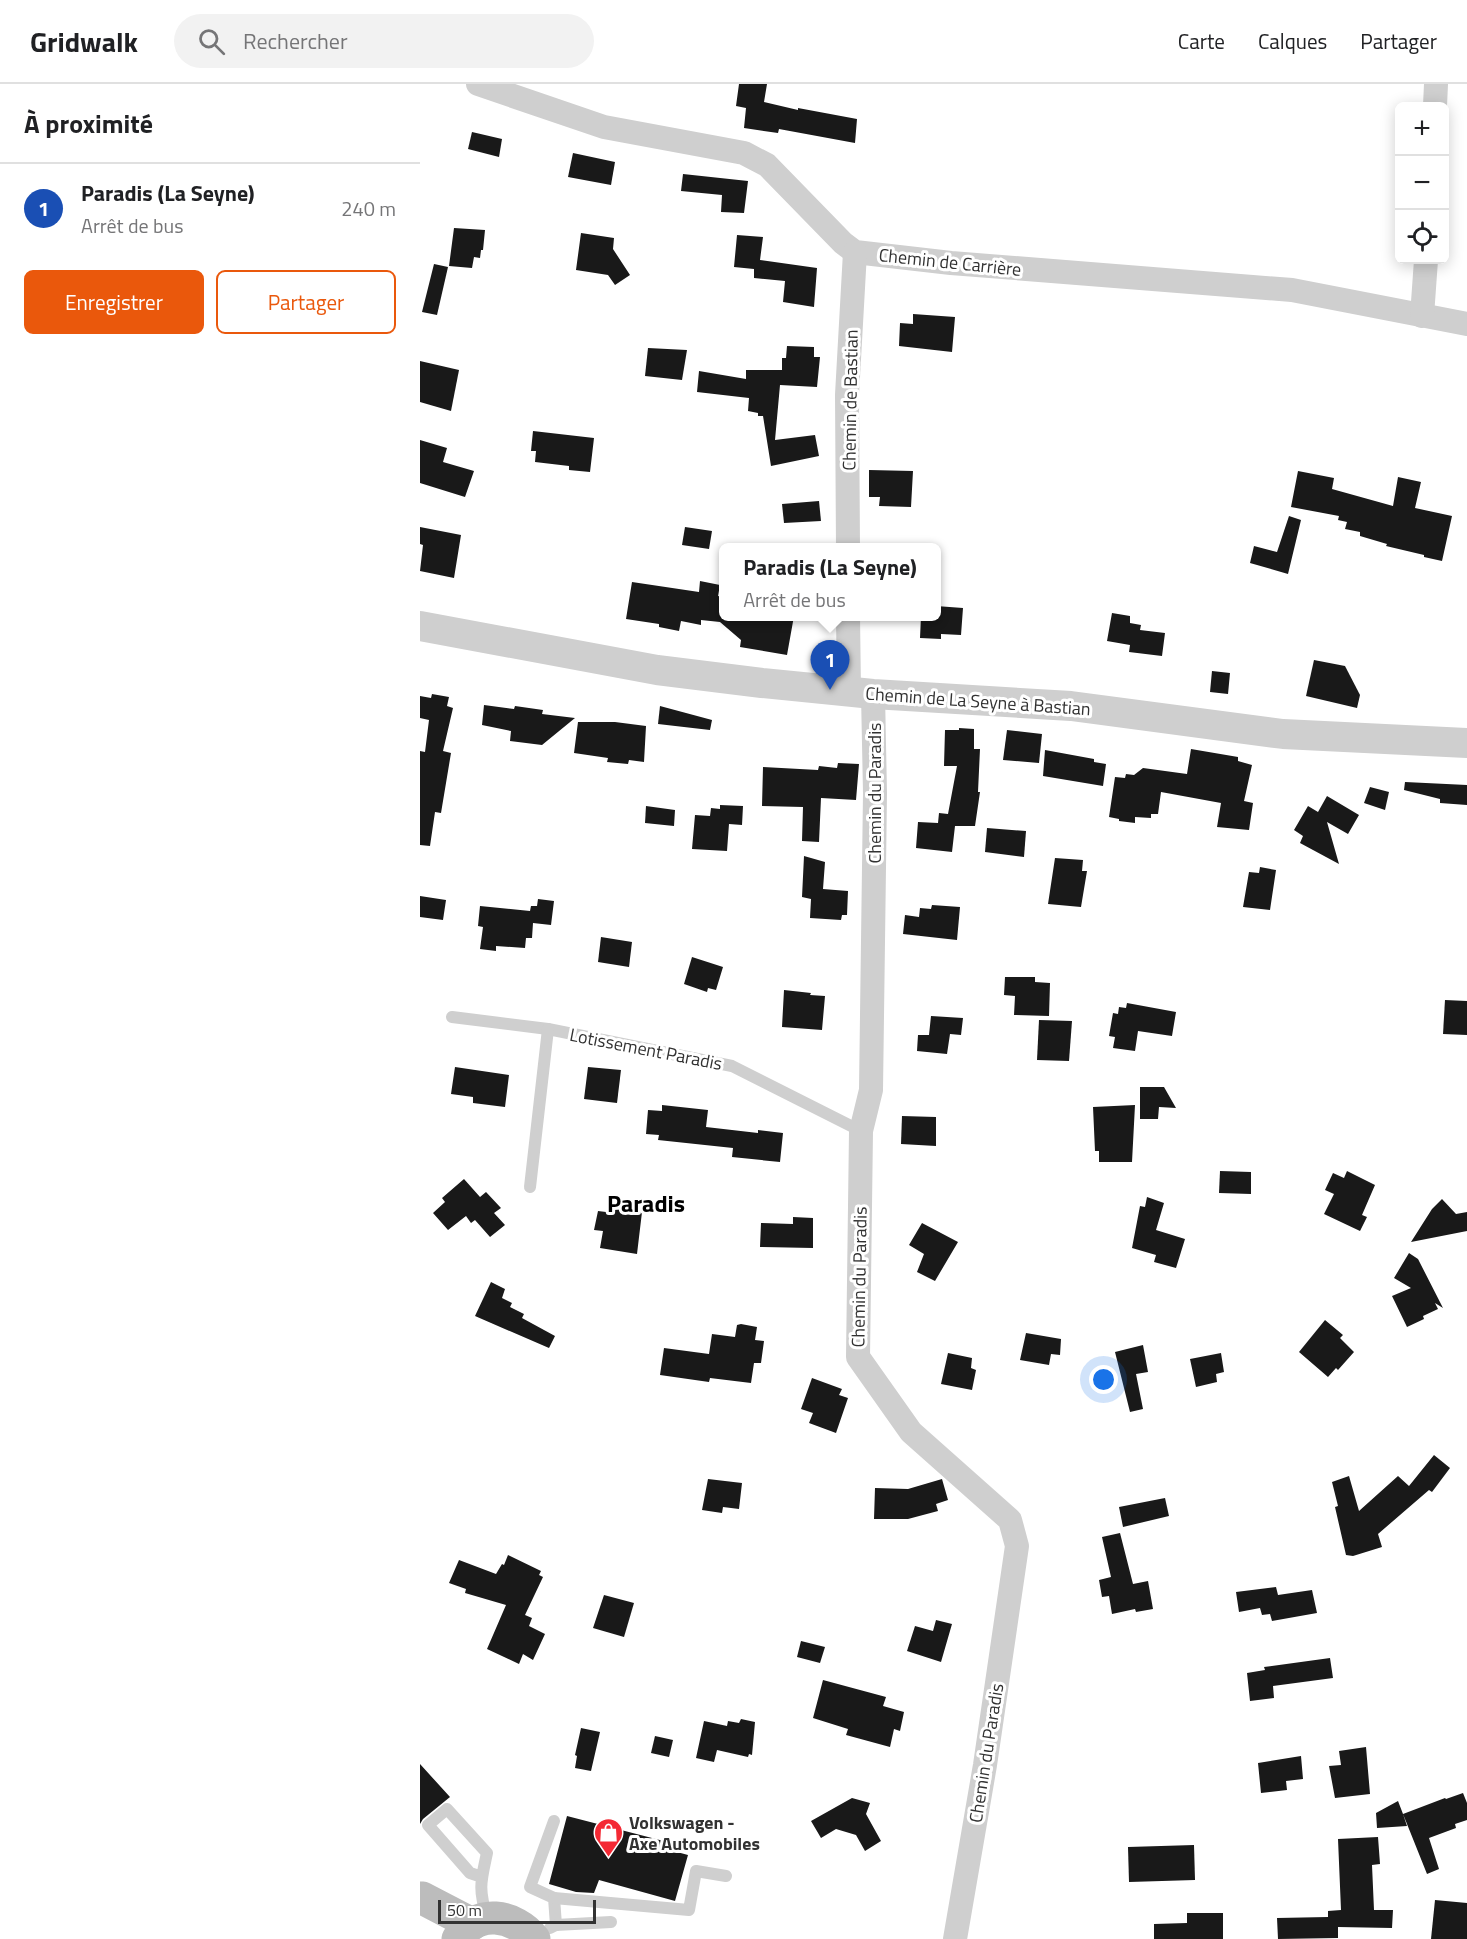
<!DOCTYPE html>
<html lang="fr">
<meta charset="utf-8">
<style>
:root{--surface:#fff;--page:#f2f2f2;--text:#202124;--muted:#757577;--line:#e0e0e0;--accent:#ea580c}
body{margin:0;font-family:"Titillium Web",sans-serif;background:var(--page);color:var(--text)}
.controls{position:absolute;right:18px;top:18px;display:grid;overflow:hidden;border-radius:9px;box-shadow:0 3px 15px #0003}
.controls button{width:54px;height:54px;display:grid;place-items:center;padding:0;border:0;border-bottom:2px solid var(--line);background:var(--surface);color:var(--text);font:30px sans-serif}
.scale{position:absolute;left:18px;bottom:15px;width:158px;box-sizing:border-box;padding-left:6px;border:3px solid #323232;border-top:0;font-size:16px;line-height:21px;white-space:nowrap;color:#323232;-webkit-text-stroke:4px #fff;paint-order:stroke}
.you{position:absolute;left:684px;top:1296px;width:21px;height:21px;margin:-15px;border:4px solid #fff;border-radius:50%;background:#1a73e8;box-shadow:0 0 0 9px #1a73e833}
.badge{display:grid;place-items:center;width:39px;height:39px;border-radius:50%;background:var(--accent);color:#fff;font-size:20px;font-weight:700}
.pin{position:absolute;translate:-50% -50px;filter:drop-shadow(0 2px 3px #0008)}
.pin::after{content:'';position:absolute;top:32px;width:21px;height:18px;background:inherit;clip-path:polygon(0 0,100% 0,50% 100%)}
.popup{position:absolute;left:299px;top:459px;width:222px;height:78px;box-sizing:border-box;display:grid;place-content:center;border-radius:9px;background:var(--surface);filter:drop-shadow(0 2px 4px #0005);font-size:20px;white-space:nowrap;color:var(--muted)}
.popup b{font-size:22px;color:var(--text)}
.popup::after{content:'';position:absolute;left:50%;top:100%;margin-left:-12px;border:12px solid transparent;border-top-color:var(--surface)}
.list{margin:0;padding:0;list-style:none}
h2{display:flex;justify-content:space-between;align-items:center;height:78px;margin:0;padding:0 24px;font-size:26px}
h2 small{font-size:20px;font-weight:400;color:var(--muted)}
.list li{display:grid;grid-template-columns:39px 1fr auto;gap:18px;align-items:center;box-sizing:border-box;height:90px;padding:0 24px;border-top:2px solid var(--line)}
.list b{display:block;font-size:22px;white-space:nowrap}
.list p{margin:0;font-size:20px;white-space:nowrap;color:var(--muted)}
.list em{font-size:20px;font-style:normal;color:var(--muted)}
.actions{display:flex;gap:12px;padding:18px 24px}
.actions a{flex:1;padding:14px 0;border:2px solid var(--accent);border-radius:9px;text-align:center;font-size:21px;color:var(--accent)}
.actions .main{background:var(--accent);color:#fff}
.icon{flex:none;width:33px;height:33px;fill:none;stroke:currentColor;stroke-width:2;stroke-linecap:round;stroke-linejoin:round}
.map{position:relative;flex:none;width:1047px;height:1855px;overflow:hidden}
header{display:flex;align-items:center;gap:36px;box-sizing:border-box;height:84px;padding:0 30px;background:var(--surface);border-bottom:2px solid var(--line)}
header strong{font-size:28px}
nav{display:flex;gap:33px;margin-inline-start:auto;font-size:21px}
.search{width:420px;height:54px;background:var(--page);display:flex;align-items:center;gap:15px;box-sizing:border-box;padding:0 21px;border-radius:33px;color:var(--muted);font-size:22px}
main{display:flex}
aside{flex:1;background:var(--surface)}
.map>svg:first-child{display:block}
.building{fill:#191919}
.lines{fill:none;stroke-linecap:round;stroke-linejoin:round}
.service{stroke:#cfcfcf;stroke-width:12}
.minor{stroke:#cfcfcf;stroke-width:24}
.tertiary{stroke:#cfcfcf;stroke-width:30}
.secondary{stroke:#bcbcbc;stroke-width:33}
.labels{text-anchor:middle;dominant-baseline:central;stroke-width:6;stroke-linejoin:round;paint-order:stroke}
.street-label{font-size:18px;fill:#323232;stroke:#fff}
.poi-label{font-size:18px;font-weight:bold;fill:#323232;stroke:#fff;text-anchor:start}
.district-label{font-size:24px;font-weight:bold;fill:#000;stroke:#fff}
</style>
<header>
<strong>Gridwalk</strong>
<div class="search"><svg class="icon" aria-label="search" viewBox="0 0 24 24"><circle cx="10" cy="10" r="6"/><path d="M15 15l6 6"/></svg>Rechercher</div>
<nav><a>Carte</a><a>Calques</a><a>Partager</a></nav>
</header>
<main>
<aside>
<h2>À proximité<small></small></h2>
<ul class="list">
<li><span class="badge" style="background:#1a4fb4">1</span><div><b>Paradis (La Seyne)</b><p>Arrêt de bus</p></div><em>240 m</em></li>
</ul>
<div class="actions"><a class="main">Enregistrer</a><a>Partager</a></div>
</aside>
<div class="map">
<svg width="1047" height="1855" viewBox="0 0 1047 1855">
<rect width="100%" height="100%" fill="#fff"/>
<!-- building -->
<g class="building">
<polygon points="319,0 347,0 344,18 378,26 378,24 437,35 435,59 359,45 358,49 324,44 326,24 316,22"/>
<polygon points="52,48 82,55 79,73 48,65"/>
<polygon points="153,69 195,78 191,101 148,93"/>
<polygon points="263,90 328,97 324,129 301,128 302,111 261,107"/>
<polygon points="34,144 65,146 63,166 61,166 60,174 54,173 52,184 29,182"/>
<polygon points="161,149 194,154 193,165 210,191 195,201 188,191 156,186"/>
<polygon points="317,151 343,153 340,176 397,184 394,223 363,218 365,197 334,194 334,185 314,183"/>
<polygon points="14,180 28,183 17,231 2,228"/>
<polygon points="493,230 535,233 532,268 479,262 480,239 493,240"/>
<polygon points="367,262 394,263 394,273 400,273 397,303 360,301 355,356 395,351 399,372 351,382 343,332 338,332 338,329 328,327 329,314 277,308 279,287 326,295 326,286 362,286 362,274 366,274"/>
<polygon points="228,264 267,266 262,296 225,292"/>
<polygon points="0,277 39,286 31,327 0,318"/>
<polygon points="113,347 174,354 170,388 149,386 149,382 115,378 116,367 111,367"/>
<polygon points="0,356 27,364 23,378 54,387 45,413 0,399"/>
<polygon points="449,386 493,387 491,423 459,422 460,413 449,413"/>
<polygon points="878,387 914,394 912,405 973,422 978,393 1001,398 995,424 1032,432 1022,477 1004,473 1004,471 966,462 967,460 940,452 940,448 925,445 927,438 918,436 919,432 871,423"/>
<polygon points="399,417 401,437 364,439 362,420"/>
<polygon points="869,432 881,436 868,490 830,479 834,462 857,468"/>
<polygon points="0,443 41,451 34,494 0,487 3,461 0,460"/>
<polygon points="265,443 292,447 289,465 262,461"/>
<polygon points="280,497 300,501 298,512 303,513 303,532 374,532 367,571 320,563 321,556 300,538 281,536 281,541 261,537 259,547 239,543 239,540 206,535 212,498 279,508"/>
<polygon points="516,522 543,524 541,551 521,550 521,555 500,554 501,532 516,532"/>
<polygon points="692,529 710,532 710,539 721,541 720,546 745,549 742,572 709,568 710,561 687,557"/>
<polygon points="894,576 925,582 940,611 937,624 886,612"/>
<polygon points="792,587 810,589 808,610 790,608"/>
<polygon points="12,610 29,613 27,622 33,624 23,667 31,669 21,729 15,728 10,762 0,761 0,667 5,668 9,636 0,634 0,612 11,614"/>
<polygon points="64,621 94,625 95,622 123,626 122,630 155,634 122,661 90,657 91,647 62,641"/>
<polygon points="240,622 292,636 290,646 238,640"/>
<polygon points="158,638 195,638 226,642 224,678 209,676 208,680 187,678 188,674 154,669"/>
<polygon points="539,644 554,645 554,665 560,665 558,708 560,708 555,742 535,742 532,768 496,764 498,738 518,739 519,729 528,730 537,682 524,682 525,646 539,646"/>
<polygon points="587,646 622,650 619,679 583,676"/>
<polygon points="771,665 818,673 818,677 832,681 824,717 833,719 829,746 797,743 801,719 741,708 738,730 731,730 731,734 715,733 715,739 699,737 699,735 689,733 695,693 705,694 706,690 714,691 723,684 767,690"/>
<polygon points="625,666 674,675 674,678 686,680 683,702 623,692"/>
<polygon points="418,679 439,680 436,716 401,714 399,758 382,757 383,723 342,722 343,683 398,686 399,682 417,684"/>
<polygon points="985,698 1047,701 1047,721 1020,719 1020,715 984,706"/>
<polygon points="950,703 969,708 965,726 944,719"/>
<polygon points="907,712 939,731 928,750 907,738 919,780 880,759 883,752 874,746 888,722 898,728"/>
<polygon points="300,721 323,722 322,741 309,740 307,767 272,765 275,731 290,732 291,724 300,725"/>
<polygon points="226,722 255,726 254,742 225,739"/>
<polygon points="567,744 606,747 604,773 565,768"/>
<polygon points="384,772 405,778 403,805 428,807 427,831 422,831 421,836 390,834 391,815 382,813"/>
<polygon points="635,774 663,776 662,787 667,787 661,823 628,820"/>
<polygon points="840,783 856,786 850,826 823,823 829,788 839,789"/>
<polygon points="0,812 26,816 23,836 0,833"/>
<polygon points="118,815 134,817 131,841 113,839 112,854 106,854 105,864 76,862 76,867 60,865 63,843 58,842 60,822 110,827 111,822 117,822"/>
<polygon points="512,821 540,823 537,856 483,850 485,831 499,833 500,824 511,825"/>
<polygon points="181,853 212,858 209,883 178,878"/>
<polygon points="272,873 303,883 296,906 288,904 287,908 264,900"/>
<polygon points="585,893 615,893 615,898 630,899 629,932 594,931 595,912 584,911"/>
<polygon points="364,906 391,909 390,911 405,912 402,946 362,943"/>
<polygon points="1025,916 1047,917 1047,951 1023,950"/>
<polygon points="707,919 756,928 752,952 718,947 715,967 693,964 695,953 689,952 693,929 698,930 699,923 706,924"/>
<polygon points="511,932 543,934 541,951 530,950 527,970 497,967 498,951 509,951"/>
<polygon points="619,936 652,937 649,977 617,976"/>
<polygon points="35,983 89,991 85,1023 53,1019 53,1013 31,1010"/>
<polygon points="168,983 201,986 197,1019 164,1015"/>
<polygon points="720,1003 744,1003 756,1024 739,1023 738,1035 720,1035"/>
<polygon points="242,1021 288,1026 286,1043 338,1049 338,1046 363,1049 360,1078 312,1073 313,1064 238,1056 239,1051 226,1050 228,1026 242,1027"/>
<polygon points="715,1021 712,1078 679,1078 679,1067 675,1067 673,1023"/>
<polygon points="482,1032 516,1033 516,1062 481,1060"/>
<polygon points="800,1087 831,1088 831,1110 799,1109"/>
<polygon points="927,1087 955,1101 942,1131 947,1133 940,1147 904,1130 914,1110 905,1106 913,1089 924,1094"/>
<polygon points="44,1095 60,1113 66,1108 81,1124 74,1129 85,1141 70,1153 55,1136 51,1139 46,1132 28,1146 13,1129 25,1118 22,1114"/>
<polygon points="727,1113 744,1119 736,1146 765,1155 756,1184 734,1178 736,1171 712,1164 720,1122 725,1123"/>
<polygon points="1022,1115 1036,1130 1047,1128 1047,1147 991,1158 1012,1125"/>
<polygon points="195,1125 222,1128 217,1170 180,1164 183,1147 174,1146 178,1127 194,1129"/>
<polygon points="373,1133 393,1134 393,1164 340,1163 341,1139 373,1140"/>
<polygon points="502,1139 538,1158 515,1197 497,1188 504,1170 489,1161"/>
<polygon points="989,1169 998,1175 1023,1224 1015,1219 1018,1225 1003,1232 1004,1235 987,1243 972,1212 991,1204 974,1194"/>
<polygon points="71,1198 85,1205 82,1214 92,1219 90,1223 104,1230 102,1234 135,1252 129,1264 55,1232"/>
<polygon points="905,1236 923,1251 920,1254 934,1268 918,1286 916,1284 908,1293 879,1268"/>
<polygon points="321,1240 337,1243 335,1256 344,1257 341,1279 334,1279 331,1299 290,1294 289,1298 240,1291 244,1264 289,1270 292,1250 315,1253 317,1241"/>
<polygon points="606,1249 641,1255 640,1271 631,1270 629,1281 600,1276"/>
<polygon points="723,1261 728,1288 716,1290 723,1325 710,1328 695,1268"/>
<polygon points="528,1269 552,1274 551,1284 556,1286 552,1306 521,1300"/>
<polygon points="801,1269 804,1288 796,1290 797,1298 776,1303 770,1275"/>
<polygon points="392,1294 422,1305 419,1311 428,1314 416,1349 389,1339 393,1329 381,1325"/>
<polygon points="1014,1371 1030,1384 1012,1408 1009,1406 958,1450 962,1463 933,1472 926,1471 915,1423 918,1422 912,1398 929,1392 939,1427 978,1392 989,1402"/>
<polygon points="288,1395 322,1399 319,1425 303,1423 302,1429 282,1426"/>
<polygon points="522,1395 528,1416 516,1420 518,1427 488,1435 454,1435 455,1404 488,1405"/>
<polygon points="745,1414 749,1432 703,1443 699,1423"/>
<polygon points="700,1449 713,1500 728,1497 733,1525 716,1528 715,1525 692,1530 689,1512 682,1513 679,1496 691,1493 682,1453"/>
<polygon points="88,1471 121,1487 119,1491 123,1493 105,1531 112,1534 109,1542 125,1550 113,1576 103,1570 99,1580 67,1565 86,1521 45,1509 46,1505 29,1499 39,1476 76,1490 82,1480 84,1481"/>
<polygon points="856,1503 858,1511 892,1506 897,1529 852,1537 850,1530 842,1531 840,1524 819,1528 816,1508"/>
<polygon points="184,1511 214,1519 204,1553 173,1544"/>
<polygon points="516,1536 532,1540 521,1578 487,1567 495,1542 513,1547"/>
<polygon points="381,1557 405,1563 400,1579 377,1573"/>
<polygon points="910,1574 913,1594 853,1602 854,1614 830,1617 827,1589 845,1586 844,1583"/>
<polygon points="403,1596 466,1613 463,1622 484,1628 480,1647 474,1645 470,1663 426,1651 428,1645 393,1634"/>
<polygon points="321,1635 335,1638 332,1671 329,1670 328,1673 297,1666 294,1678 276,1674 284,1637 307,1642 308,1637 319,1639"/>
<polygon points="161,1644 180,1648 171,1687 155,1684 157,1672 155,1671"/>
<polygon points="235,1652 253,1656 249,1673 231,1669"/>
<polygon points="946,1663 950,1710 915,1714 909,1682 921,1681 919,1667"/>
<polygon points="881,1672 883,1695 866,1697 867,1706 841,1709 838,1679"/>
<polygon points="0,1680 30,1713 3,1735 0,1740"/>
<polygon points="1043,1709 1047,1719 1047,1736 1035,1740 1036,1744 1009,1754 1019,1785 1007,1790 983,1730 987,1742 957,1744 956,1729 978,1717 983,1730 1025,1714 1026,1715"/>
<polygon points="432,1714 450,1719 446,1730 461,1757 445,1767 436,1751 416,1745 401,1754 391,1737"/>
<polygon points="147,1732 259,1761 257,1768 268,1771 255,1817 179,1796 174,1809 156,1808 129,1800"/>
<polygon points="958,1753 960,1780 952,1781 954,1826 973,1826 972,1844 918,1843 918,1854 858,1855 857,1834 908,1833 908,1827 921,1826 918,1755"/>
<polygon points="774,1761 775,1796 709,1798 708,1763"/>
<polygon points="1015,1816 1047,1819 1047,1855 1011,1855"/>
<polygon points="767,1829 803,1829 803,1855 734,1855 734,1840 767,1839"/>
</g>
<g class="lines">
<!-- service -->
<g class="service">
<polyline points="32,933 128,945 312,982 441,1047"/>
<polyline points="110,1103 128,945"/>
<polyline points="134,1737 110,1803 134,1814 136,1841"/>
<path d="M62,1793l-12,-4 -42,-48 19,-16 40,44c-6,28 -9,35 0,64"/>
<polyline points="134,1814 269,1826 276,1787 306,1792"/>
<polyline points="130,1844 136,1841 191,1838"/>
</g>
<!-- minor -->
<g class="minor">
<polyline points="58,0 184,43 324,69 347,81 423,159 435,168 531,179 872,206 1047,240"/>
<polyline points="1015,22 1016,0"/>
<polyline points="1002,232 1006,176"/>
<polyline points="428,464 427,311 435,168"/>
<polyline points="428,532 429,608"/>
<polyline points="453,610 455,709 451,1006 441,1047 438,1273 491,1348 590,1436 597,1462 565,1681 535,1855"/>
</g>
<!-- tertiary -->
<polyline class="tertiary" points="0,542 237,586 342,599 453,610 651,622 863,650 1047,659"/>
<!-- secondary -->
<g class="secondary">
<polyline points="2,1814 52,1840"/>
<path d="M38,1855c18,-32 57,-24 76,0"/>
</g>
</g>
<!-- icons -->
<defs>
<symbol id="shop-pin" viewBox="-11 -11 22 30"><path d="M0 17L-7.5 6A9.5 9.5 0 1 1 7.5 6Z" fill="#f42934" stroke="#fff"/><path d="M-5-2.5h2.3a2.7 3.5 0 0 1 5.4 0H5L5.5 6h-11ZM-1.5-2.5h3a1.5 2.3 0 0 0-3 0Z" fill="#fff"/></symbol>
</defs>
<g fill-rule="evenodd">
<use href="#shop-pin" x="172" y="1732" width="33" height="45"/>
</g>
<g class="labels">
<!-- street labels -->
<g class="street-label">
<text transform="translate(530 178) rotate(6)">Chemin de Carrière</text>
<text transform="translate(430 316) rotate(-89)">Chemin de Bastian</text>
<text transform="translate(558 617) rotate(4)">Chemin de La Seyne à Bastian</text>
<text transform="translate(454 709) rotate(-90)">Chemin du Paradis</text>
<text transform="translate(226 965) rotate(11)">Lotissement Paradis</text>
<text transform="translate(439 1193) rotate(-89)">Chemin du Paradis</text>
<text transform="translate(566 1669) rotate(-81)">Chemin du Paradis</text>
</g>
<!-- poi labels -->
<g class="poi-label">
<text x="209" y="1738">Volkswagen -<tspan x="209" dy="21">Axe Automobiles</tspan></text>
</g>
<!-- district labels -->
<g class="district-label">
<text x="226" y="1119">Paradis</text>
</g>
</g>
</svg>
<div class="controls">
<button>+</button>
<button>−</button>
<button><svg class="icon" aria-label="locate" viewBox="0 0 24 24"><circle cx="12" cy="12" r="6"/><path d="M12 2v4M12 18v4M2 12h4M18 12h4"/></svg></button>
</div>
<div class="scale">50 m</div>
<div class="you"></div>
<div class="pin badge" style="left:410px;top:606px;background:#1a4fb4">1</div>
<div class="popup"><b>Paradis (La Seyne)</b>Arrêt de bus</div>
</div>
</main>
